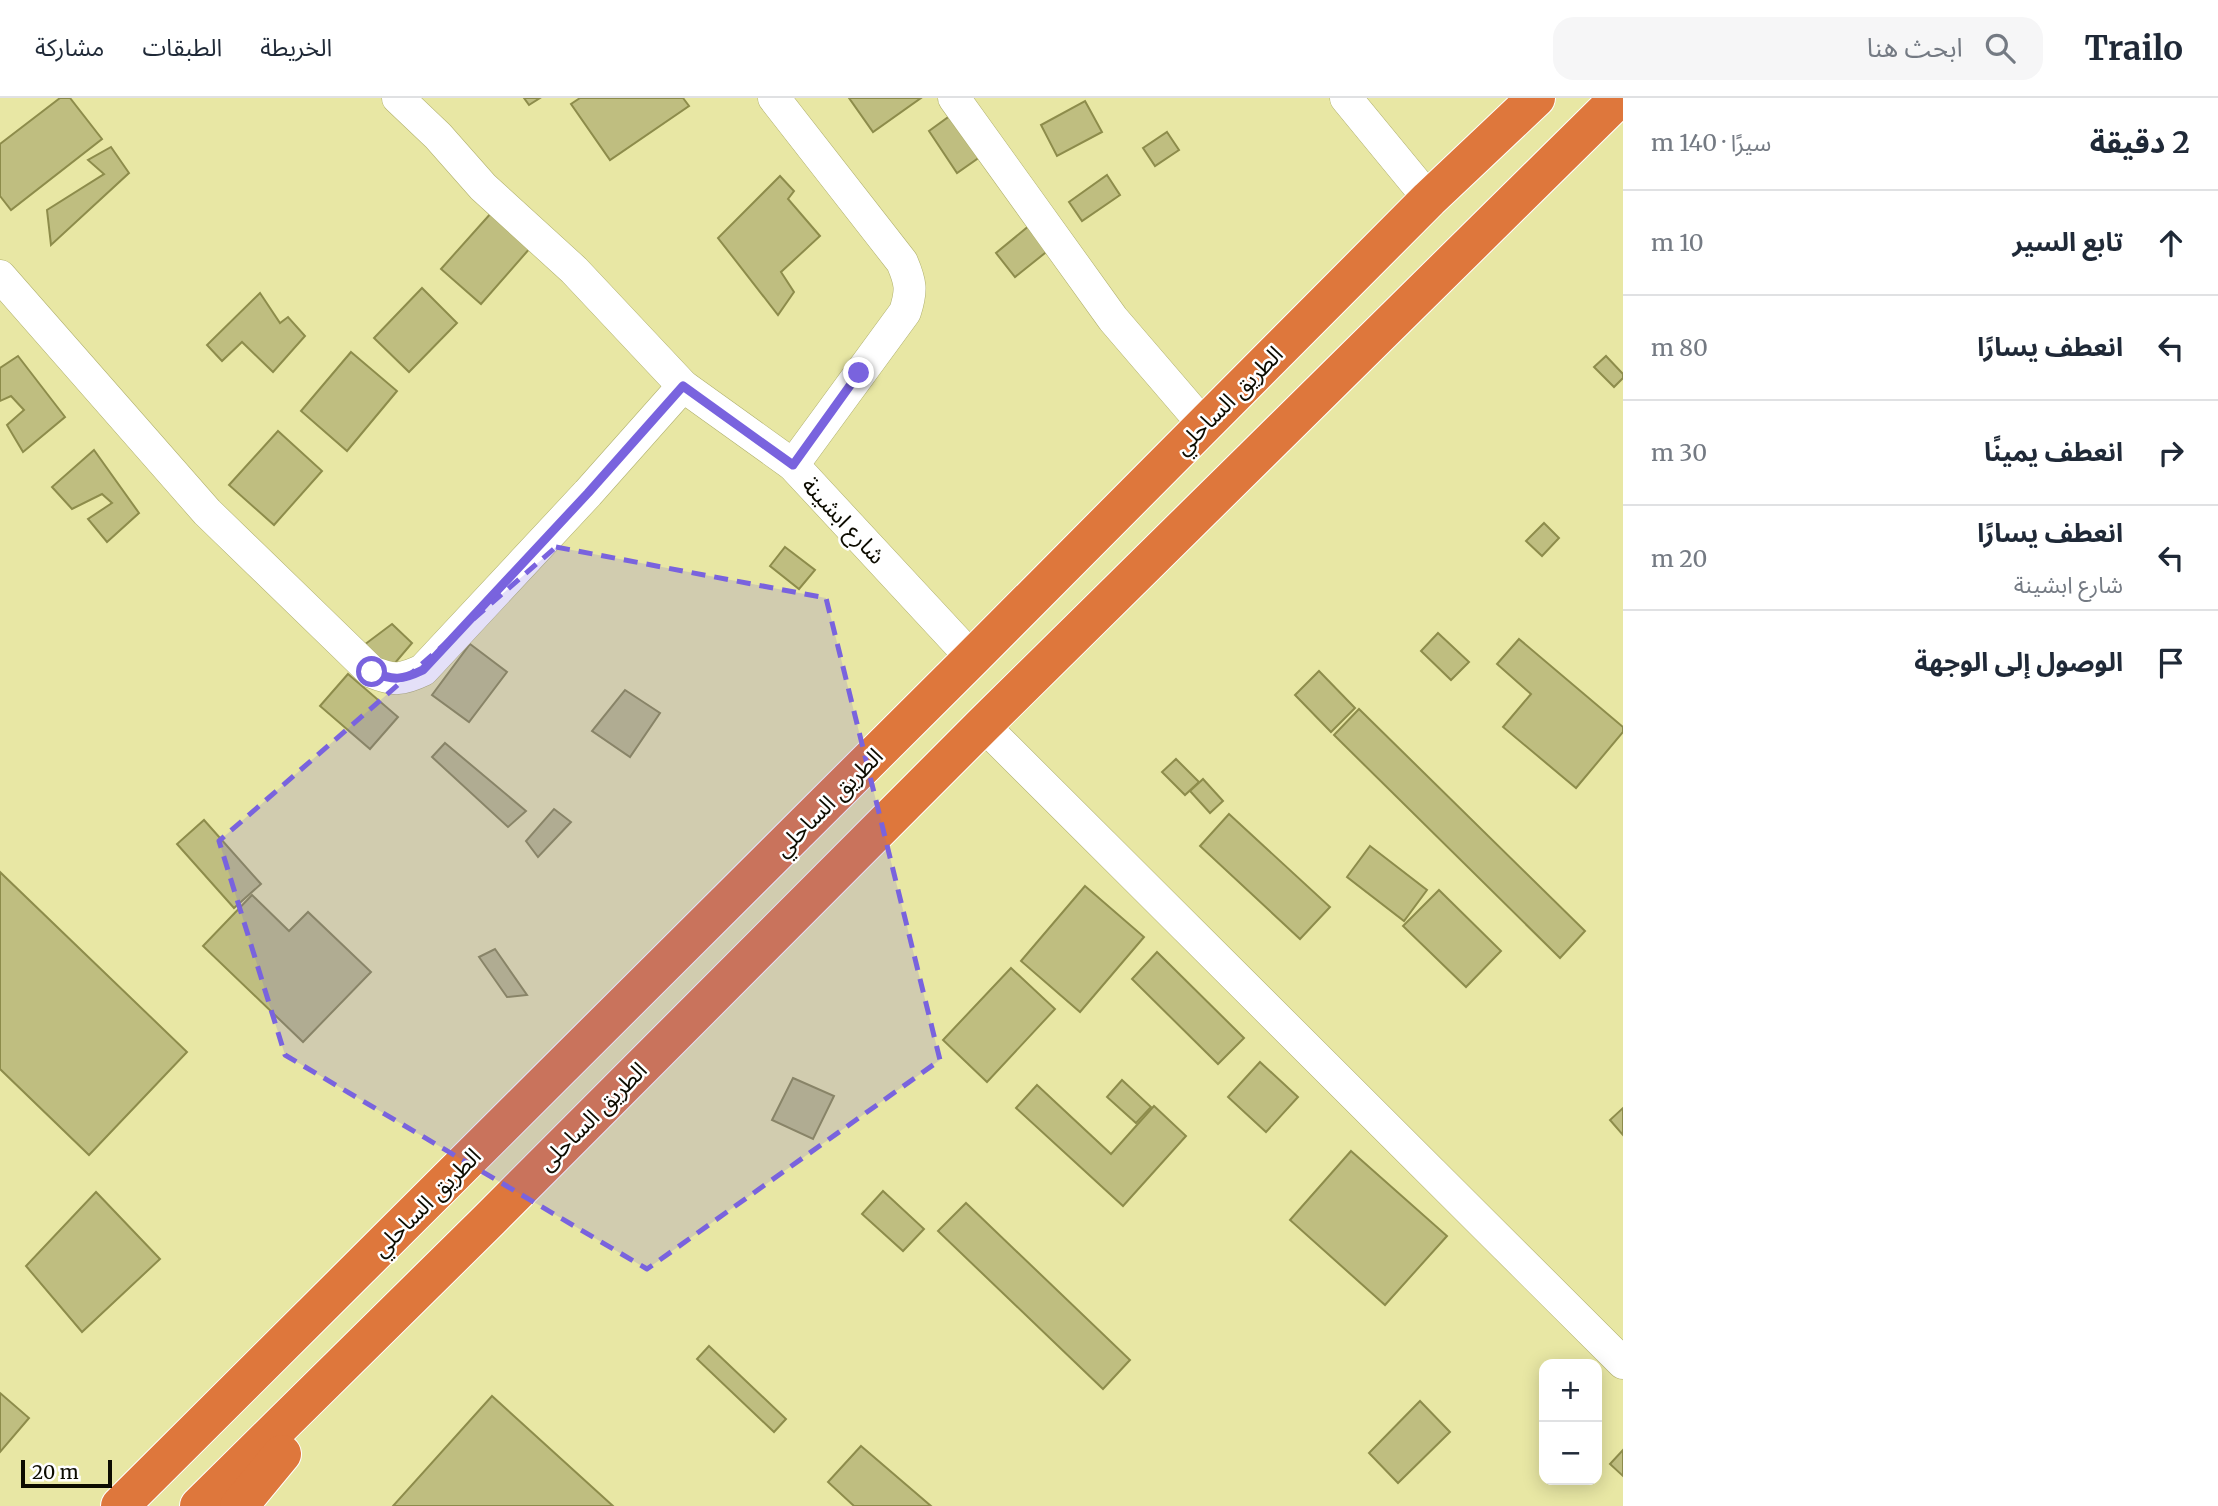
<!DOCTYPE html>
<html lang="ar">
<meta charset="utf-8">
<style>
:root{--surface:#fff;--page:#f6f6f7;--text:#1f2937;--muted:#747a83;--line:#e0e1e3}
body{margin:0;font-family:Merriweather,"Noto Sans Arabic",serif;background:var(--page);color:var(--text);direction:rtl}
.controls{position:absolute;right:21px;bottom:21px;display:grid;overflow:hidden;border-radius:14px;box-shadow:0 4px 18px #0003}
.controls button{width:63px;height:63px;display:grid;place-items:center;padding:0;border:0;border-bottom:2px solid var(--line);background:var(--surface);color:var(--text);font:35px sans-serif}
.scale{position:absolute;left:21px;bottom:18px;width:91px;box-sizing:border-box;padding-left:7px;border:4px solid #0d0c00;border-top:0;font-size:19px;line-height:24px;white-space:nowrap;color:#0d0c00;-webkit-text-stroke:5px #fff;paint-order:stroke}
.stop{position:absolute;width:21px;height:21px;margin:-16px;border:5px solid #7963de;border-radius:50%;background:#fff}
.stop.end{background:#7963de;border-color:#fff;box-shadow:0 2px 7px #0008}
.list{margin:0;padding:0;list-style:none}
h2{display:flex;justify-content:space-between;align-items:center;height:91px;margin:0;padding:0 28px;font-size:30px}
h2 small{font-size:23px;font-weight:400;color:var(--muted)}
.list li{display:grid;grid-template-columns:46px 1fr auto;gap:21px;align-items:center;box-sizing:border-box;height:105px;padding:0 28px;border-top:2px solid var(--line)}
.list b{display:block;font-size:26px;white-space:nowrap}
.list p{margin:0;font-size:23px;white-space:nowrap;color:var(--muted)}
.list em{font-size:23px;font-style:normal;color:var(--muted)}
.icon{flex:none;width:38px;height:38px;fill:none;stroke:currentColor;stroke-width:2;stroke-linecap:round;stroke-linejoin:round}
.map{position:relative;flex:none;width:1623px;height:1408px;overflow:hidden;direction:ltr}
header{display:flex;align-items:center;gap:42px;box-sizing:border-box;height:98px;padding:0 35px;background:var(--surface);border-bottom:2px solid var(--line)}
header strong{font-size:33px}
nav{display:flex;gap:38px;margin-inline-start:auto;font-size:24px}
.search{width:490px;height:63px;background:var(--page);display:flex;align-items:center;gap:18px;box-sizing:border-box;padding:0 24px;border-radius:21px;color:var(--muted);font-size:26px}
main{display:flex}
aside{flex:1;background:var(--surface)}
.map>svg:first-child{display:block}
.building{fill:#bfbe80;stroke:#8d8c4b;stroke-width:2}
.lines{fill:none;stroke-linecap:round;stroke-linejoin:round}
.minor-casing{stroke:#b0b06e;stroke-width:33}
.highway-casing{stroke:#fff;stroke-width:40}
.minor{stroke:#fff;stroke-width:32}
.highway{stroke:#de773c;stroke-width:38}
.route{stroke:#7963de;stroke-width:9}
.marked{fill:#7963de;fill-opacity:0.2;stroke:#7963de;stroke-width:5;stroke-dasharray:14 9;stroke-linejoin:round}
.labels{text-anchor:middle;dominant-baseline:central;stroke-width:5;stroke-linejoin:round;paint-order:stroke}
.street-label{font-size:23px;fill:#0d0c00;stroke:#fff}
</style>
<header>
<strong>Trailo</strong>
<div class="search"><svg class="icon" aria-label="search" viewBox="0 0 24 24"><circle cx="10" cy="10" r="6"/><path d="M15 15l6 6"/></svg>ابحث هنا</div>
<nav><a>الخريطة</a><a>الطبقات</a><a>مشاركة</a></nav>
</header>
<main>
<aside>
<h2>2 دقيقة<small>سيرًا · 140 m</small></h2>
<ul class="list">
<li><svg class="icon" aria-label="ahead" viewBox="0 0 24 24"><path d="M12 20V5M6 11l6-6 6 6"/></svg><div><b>تابع السير</b></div><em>10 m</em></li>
<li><svg class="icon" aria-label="left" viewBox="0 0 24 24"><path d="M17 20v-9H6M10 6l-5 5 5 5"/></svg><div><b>انعطف يسارًا</b></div><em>80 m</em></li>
<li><svg class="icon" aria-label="right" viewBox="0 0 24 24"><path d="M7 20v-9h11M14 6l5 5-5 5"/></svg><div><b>انعطف يمينًا</b></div><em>30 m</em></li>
<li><svg class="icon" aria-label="left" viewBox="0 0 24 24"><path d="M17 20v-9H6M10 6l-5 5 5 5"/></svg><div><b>انعطف يسارًا</b><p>شارع ابشينة</p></div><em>20 m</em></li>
<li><svg class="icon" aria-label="arrive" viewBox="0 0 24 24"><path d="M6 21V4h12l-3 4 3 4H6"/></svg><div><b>الوصول إلى الوجهة</b></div></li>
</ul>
</aside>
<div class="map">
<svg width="1623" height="1408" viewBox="0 0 1623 1408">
<rect width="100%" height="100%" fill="#e8e7a4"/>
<!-- building -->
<g class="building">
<polygon points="60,0 70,0 102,41 11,112 0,98 0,46"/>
<polygon points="524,0 540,0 529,7"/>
<polygon points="580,0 683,0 689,8 610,62 571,6"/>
<polygon points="849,0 921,0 873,34"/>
<polygon points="1085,3 1102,34 1057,58 1041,27"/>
<polygon points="958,12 987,54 957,75 929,33"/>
<polygon points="1167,34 1179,52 1155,68 1143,50"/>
<polygon points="111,49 129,75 51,147 47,112 104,76 88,62"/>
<polygon points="1107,77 1120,97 1082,123 1069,104"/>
<polygon points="780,78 794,93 788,101 820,138 781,174 794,194 778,217 718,140"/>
<polygon points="492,114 531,149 481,206 441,171"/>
<polygon points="1030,127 1050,151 1015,179 996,155"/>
<polygon points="422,190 457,225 409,274 374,240"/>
<polygon points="260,195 280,225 288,219 305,238 273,274 242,244 222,263 207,247"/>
<polygon points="351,254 397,293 347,353 301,313"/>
<polygon points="18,258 65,319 23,354 7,327 24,312 11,298 0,303 0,270"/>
<polygon points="1606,258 1623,276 1623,280 1614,289 1594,269"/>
<polygon points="278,333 322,373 274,427 229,387"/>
<polygon points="94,352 139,415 107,444 88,421 112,405 102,396 72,411 52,389"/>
<polygon points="1544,425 1559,440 1542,458 1526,443"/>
<polygon points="785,449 815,472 799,491 770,468"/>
<polygon points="392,526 412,545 389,572 364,547"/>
<polygon points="1438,535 1469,564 1451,582 1421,553"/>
<polygon points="1519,541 1623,629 1623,634 1576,690 1503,629 1531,596 1497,566"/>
<polygon points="470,546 507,574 469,624 432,597"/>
<polygon points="1319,573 1355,610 1331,634 1295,597"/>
<polygon points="348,576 398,619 370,651 320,608"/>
<polygon points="625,592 660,615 630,659 592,633"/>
<polygon points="1359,611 1585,833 1560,860 1334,637"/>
<polygon points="445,645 526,713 508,729 432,659"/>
<polygon points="1176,661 1199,684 1185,697 1162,674"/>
<polygon points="1203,681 1223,703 1210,715 1190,693"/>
<polygon points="554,711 571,724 538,759 526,743"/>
<polygon points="1229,716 1330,809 1300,841 1200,748"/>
<polygon points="204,722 261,786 234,810 177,746"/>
<polygon points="1370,748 1427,792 1404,823 1347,779"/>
<polygon points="0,774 187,954 89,1057 0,971"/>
<polygon points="1085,788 1144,839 1080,914 1021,863"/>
<polygon points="1439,792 1501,853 1466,889 1403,828"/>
<polygon points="252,797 289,833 308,814 371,874 303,944 203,848"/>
<polygon points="495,851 527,897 507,899 479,859"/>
<polygon points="1157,854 1244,940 1218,966 1132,881"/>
<polygon points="1011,870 1055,911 987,984 943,942"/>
<polygon points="1260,964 1298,999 1266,1034 1228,999"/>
<polygon points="793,980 834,998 813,1041 772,1022"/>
<polygon points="1122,982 1151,1009 1136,1025 1107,999"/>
<polygon points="1037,987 1111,1056 1154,1008 1186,1038 1123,1108 1016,1010"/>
<polygon points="1623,1010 1623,1037 1610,1022"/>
<polygon points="1351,1053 1447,1138 1385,1207 1290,1122"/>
<polygon points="883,1093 924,1131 903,1153 862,1116"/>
<polygon points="96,1094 160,1161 82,1234 26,1168"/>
<polygon points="966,1105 1130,1262 1103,1291 938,1133"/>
<polygon points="709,1248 786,1321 774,1334 697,1261"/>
<polygon points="0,1295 29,1320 0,1354"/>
<polygon points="492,1298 613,1408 393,1408"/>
<polygon points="1420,1303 1450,1334 1398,1385 1369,1355"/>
<polygon points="861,1348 931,1408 854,1408 828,1384"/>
<polygon points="1623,1352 1623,1378 1610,1366"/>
</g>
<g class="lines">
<defs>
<g id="minor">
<polyline points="398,0 438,38 483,89 574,172 683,288 793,367 972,560"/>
<path d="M774,0l128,164c9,21 10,28 3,50l-112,153"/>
<polyline points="954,0 1113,221 1204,327"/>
<polyline points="1346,0 1429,101"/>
<path d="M0,178l207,236 165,160c22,9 30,8 51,-2l165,-177 95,-107"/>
<polyline points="983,627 1623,1265"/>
</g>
<g id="highway">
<polyline points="120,1408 972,560 1429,101 1536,0"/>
<polyline points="199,1408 490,1121 983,627 1619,0"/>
<polyline points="239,1408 282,1356"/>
</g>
</defs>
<!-- minor casing -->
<use href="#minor" class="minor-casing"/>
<!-- highway casing -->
<use href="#highway" class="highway-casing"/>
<!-- minor -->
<use href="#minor" class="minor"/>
<!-- highway -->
<use href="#highway" class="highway"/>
</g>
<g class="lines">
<!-- route -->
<path class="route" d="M372,574c22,9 30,8 51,-2l165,-177 95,-107 110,79 66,-92"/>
</g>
<!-- marked area -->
<path class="marked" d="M556,449l270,51 114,462 -293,209 -362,-214 -66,-214z"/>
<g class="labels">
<!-- street labels -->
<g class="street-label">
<text transform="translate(1228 302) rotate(-45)">الطريق الساحلي</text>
<text transform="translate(844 422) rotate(47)">شارع ابشينة</text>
<text transform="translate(828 704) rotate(-45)">الطريق الساحلي</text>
<text transform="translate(592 1018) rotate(-45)">الطريق الساحلى</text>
<text transform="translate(426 1104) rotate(-45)">الطريق الساحلي</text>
</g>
</g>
</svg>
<div class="controls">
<button>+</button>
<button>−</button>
</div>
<div class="scale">20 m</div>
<div class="stop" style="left:372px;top:574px"></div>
<div class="stop end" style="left:859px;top:275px"></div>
</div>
</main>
